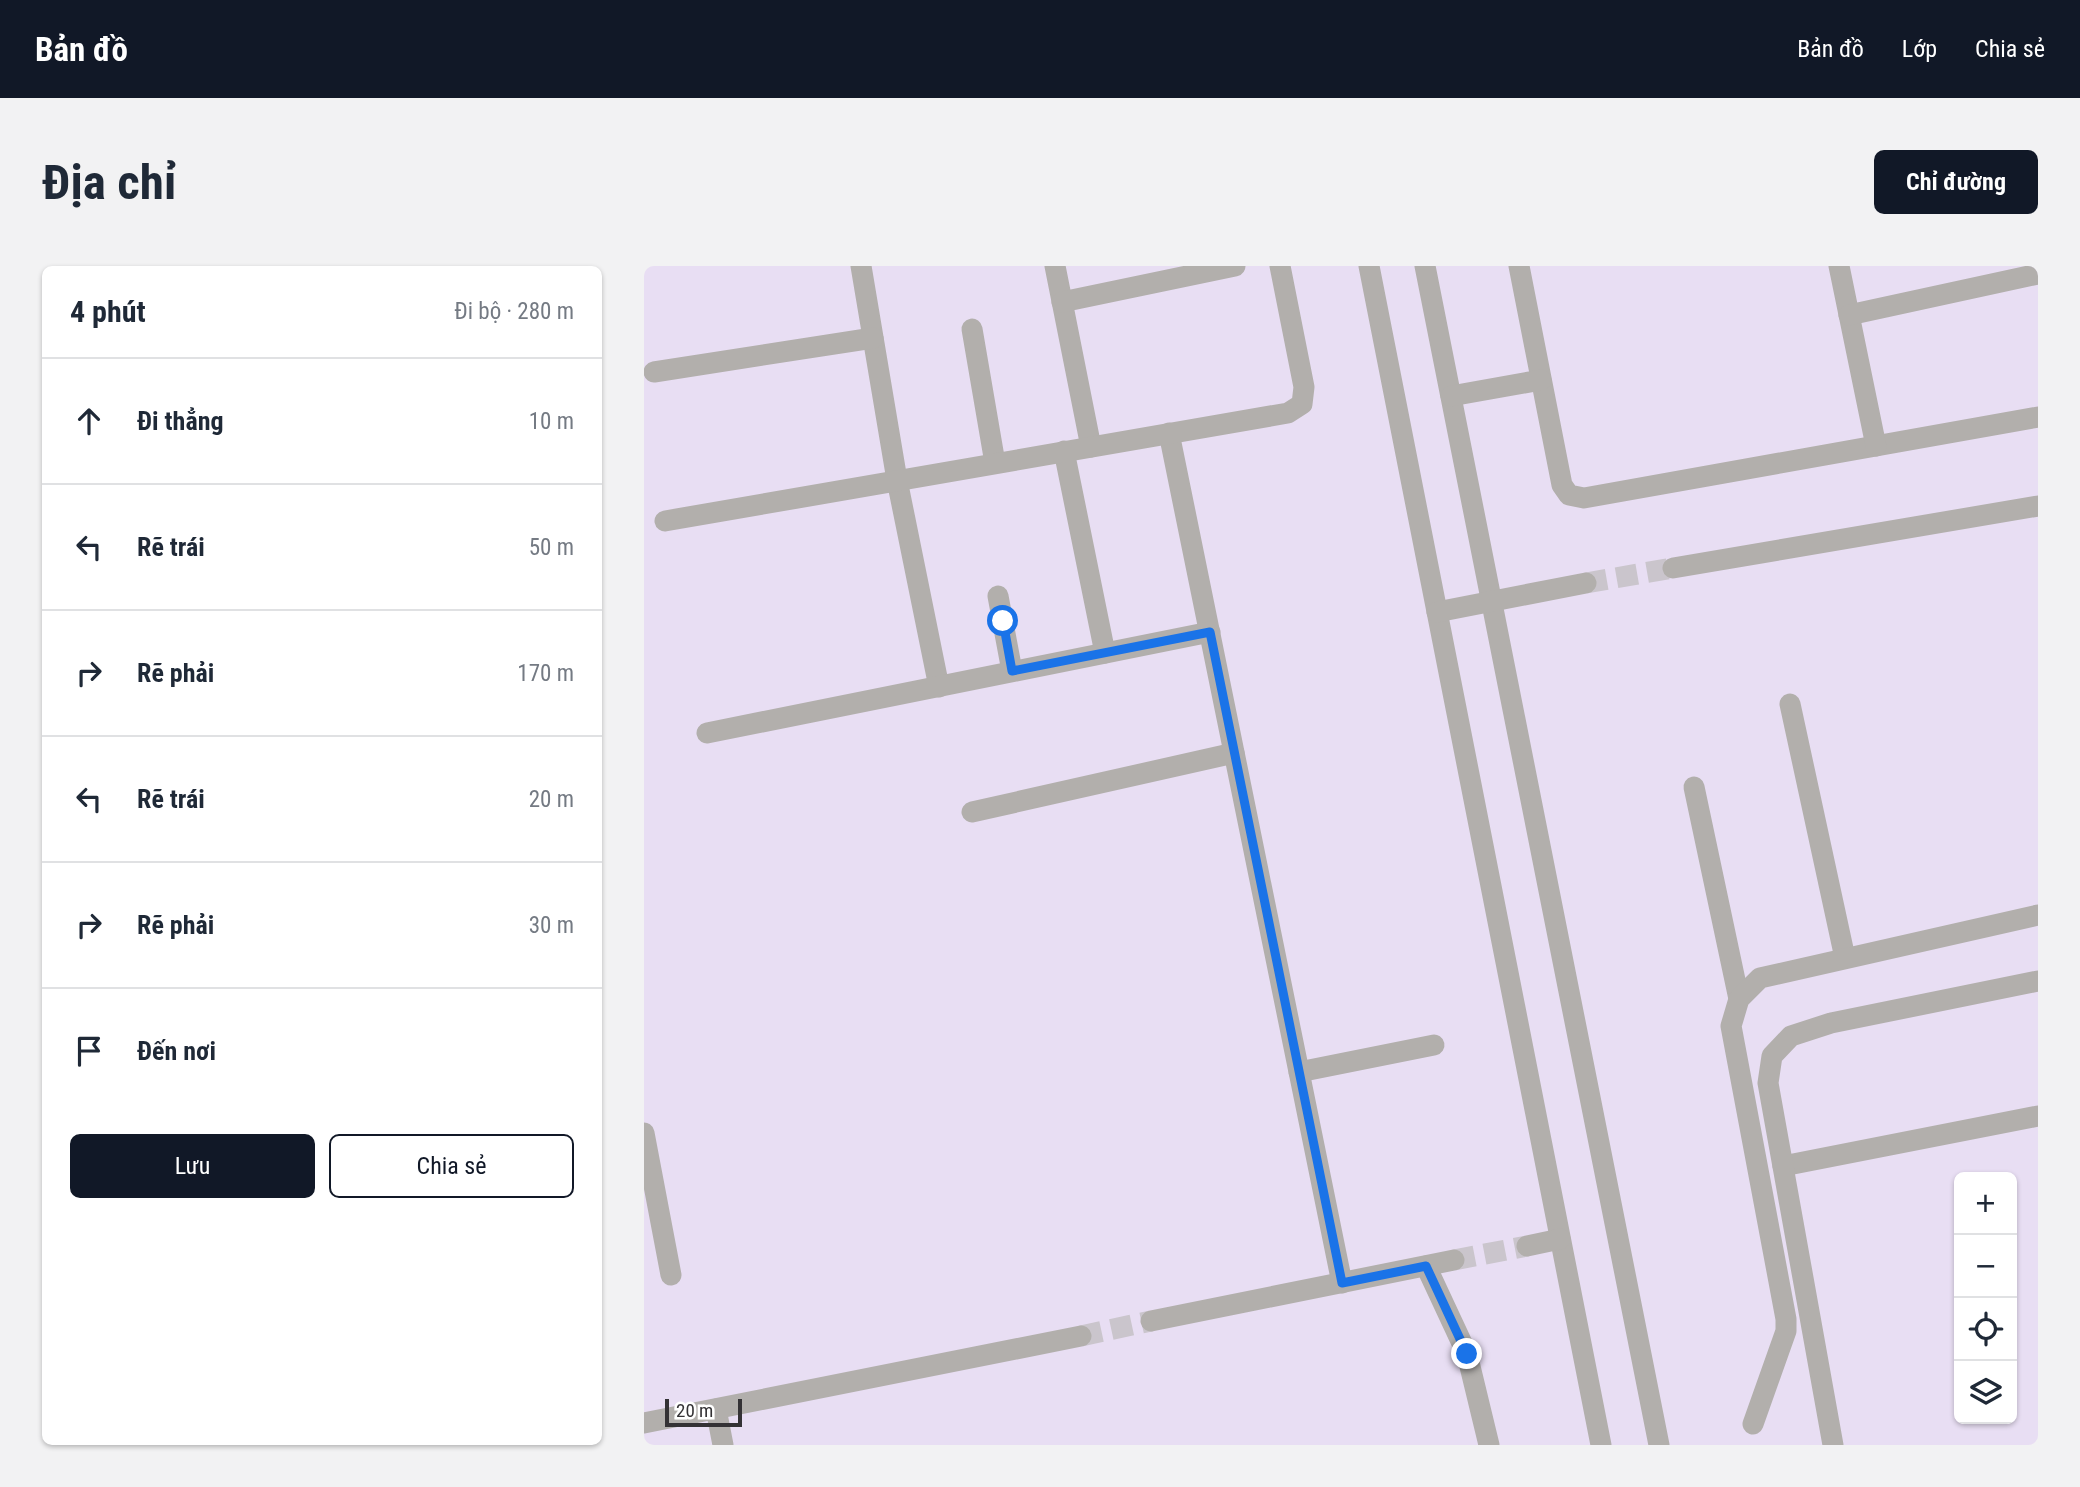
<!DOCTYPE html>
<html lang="vi">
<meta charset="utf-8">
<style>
:root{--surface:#fff;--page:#f2f2f3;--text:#1f2937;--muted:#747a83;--line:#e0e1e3;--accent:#111827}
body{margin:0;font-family:"Roboto Condensed",sans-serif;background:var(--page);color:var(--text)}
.controls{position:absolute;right:21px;bottom:21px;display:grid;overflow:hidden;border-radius:10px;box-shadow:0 2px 5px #0004}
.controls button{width:63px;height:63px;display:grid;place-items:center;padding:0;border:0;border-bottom:2px solid var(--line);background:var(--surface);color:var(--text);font:35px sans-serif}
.scale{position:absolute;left:21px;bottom:18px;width:77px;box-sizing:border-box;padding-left:7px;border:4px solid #343235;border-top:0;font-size:19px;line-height:24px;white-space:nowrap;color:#343235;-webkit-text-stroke:5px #fff;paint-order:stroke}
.stop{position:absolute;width:21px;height:21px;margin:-16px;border:5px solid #1a73e8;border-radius:50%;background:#fff}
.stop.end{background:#1a73e8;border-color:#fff;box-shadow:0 2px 7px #0008}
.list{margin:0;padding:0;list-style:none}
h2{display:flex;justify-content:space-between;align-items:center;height:91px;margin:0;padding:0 28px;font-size:30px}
h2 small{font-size:23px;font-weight:400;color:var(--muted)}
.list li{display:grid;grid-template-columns:46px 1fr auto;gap:21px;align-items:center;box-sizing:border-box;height:126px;padding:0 28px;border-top:2px solid var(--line)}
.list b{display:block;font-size:26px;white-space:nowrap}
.list em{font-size:23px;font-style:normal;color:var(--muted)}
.actions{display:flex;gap:14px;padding:21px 28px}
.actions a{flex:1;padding:16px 0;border:2px solid var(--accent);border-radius:10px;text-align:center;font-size:24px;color:var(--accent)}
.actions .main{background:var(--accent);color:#fff}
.icon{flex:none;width:38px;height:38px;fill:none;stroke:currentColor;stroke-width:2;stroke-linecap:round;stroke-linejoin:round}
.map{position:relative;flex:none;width:1394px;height:1179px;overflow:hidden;border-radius:10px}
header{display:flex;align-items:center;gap:42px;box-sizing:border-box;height:98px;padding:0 35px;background:var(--accent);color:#fff}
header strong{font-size:33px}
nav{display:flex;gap:38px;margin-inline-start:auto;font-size:24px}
.intro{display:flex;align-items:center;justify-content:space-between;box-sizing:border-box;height:168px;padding:0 42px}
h1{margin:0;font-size:49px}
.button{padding:18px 32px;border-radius:10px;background:var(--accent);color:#fff;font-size:24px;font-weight:700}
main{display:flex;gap:42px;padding:0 42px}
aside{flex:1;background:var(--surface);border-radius:10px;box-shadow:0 2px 5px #0004}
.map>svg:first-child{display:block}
.industrial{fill:#e8def3;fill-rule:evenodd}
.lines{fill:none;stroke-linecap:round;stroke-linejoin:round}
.minor-tunnel{stroke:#cac5cc;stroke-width:21;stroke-dasharray:21 10;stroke-linecap:butt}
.minor{stroke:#b2afac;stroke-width:21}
.route{stroke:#1a73e8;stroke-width:9}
</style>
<header>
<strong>Bản đồ</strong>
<nav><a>Bản đồ</a><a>Lớp</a><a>Chia sẻ</a></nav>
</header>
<div class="intro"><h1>Địa chỉ</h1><a class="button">Chỉ đường</a></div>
<main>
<aside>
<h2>4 phút<small>Đi bộ · 280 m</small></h2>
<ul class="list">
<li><svg class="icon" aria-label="ahead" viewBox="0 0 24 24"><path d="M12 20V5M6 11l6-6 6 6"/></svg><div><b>Đi thẳng</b></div><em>10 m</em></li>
<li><svg class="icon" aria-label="left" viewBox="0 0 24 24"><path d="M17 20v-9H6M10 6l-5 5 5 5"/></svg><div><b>Rẽ trái</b></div><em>50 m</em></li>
<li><svg class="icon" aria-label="right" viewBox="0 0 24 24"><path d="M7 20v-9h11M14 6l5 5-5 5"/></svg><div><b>Rẽ phải</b></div><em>170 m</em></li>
<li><svg class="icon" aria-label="left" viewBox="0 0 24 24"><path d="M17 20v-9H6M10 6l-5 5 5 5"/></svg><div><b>Rẽ trái</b></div><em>20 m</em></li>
<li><svg class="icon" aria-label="right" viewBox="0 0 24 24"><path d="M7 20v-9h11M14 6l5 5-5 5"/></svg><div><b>Rẽ phải</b></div><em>30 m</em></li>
<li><svg class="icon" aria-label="arrive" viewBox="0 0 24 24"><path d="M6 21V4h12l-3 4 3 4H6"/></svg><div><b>Đến nơi</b></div></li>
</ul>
<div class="actions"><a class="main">Lưu</a><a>Chia sẻ</a></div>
</aside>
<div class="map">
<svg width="1394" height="1179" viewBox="0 0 1394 1179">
<rect width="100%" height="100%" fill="#f0eaf2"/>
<!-- industrial -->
<path class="industrial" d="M0,0h1394v1179h-1394zM1315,911h53v242h-53z"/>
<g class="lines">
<!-- minor-tunnel -->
<g class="minor-tunnel">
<polyline points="942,317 1029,302"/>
<polyline points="810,994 883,980"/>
<polyline points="437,1070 507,1055"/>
</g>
<!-- minor -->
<g class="minor">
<polyline points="217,0 253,214 295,421"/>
<polyline points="411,0 447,181"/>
<polyline points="725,0 957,1179"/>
<polyline points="781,0 1015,1179"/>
<polyline points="875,0 918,219 925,229 940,232 1394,151"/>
<polyline points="1195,0 1232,180"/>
<polyline points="418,36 591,0"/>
<polyline points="1205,49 1394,8"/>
<polyline points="328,63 351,197"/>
<polyline points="10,106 229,72"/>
<polyline points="807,130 897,114"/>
<polyline points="525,167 698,1017"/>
<polyline points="420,185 461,387"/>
<polyline points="21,255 644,147 658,138 660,121 636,0"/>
<polyline points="1029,302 1394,240"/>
<polyline points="354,330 368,405"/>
<polyline points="793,346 942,317"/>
<polyline points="1146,438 1201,692"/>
<polyline points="63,467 566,366"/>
<polyline points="1050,521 1095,733"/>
<polyline points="328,546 590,487"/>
<polyline points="655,806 790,779"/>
<polyline points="0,867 27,1009"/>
<polyline points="1139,900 1394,850"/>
<polyline points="883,980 916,973"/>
<polyline points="782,1000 823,1088 845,1179"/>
<polyline points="507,1055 810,994"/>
<polyline points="72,1143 79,1179"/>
<polyline points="0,1157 437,1070"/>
<polyline points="1109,1158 1142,1065 1142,1053 1087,760 1095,733 1116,712 1394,649"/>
<polyline points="1189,1179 1124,817 1128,790 1147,770 1187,757 1394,715"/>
</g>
</g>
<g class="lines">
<!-- route -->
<polyline class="route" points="359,355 368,405 566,366 698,1017 782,1000 823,1088"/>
</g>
</svg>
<div class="controls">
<button>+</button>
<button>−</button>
<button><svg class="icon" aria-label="locate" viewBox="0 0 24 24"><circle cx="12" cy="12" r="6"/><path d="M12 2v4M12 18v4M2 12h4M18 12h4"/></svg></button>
<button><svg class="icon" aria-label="layers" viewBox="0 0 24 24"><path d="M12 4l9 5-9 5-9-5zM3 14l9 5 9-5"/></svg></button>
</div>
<div class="scale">20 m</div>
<div class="stop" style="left:359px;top:355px"></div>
<div class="stop end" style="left:823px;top:1088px"></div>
</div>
</main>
